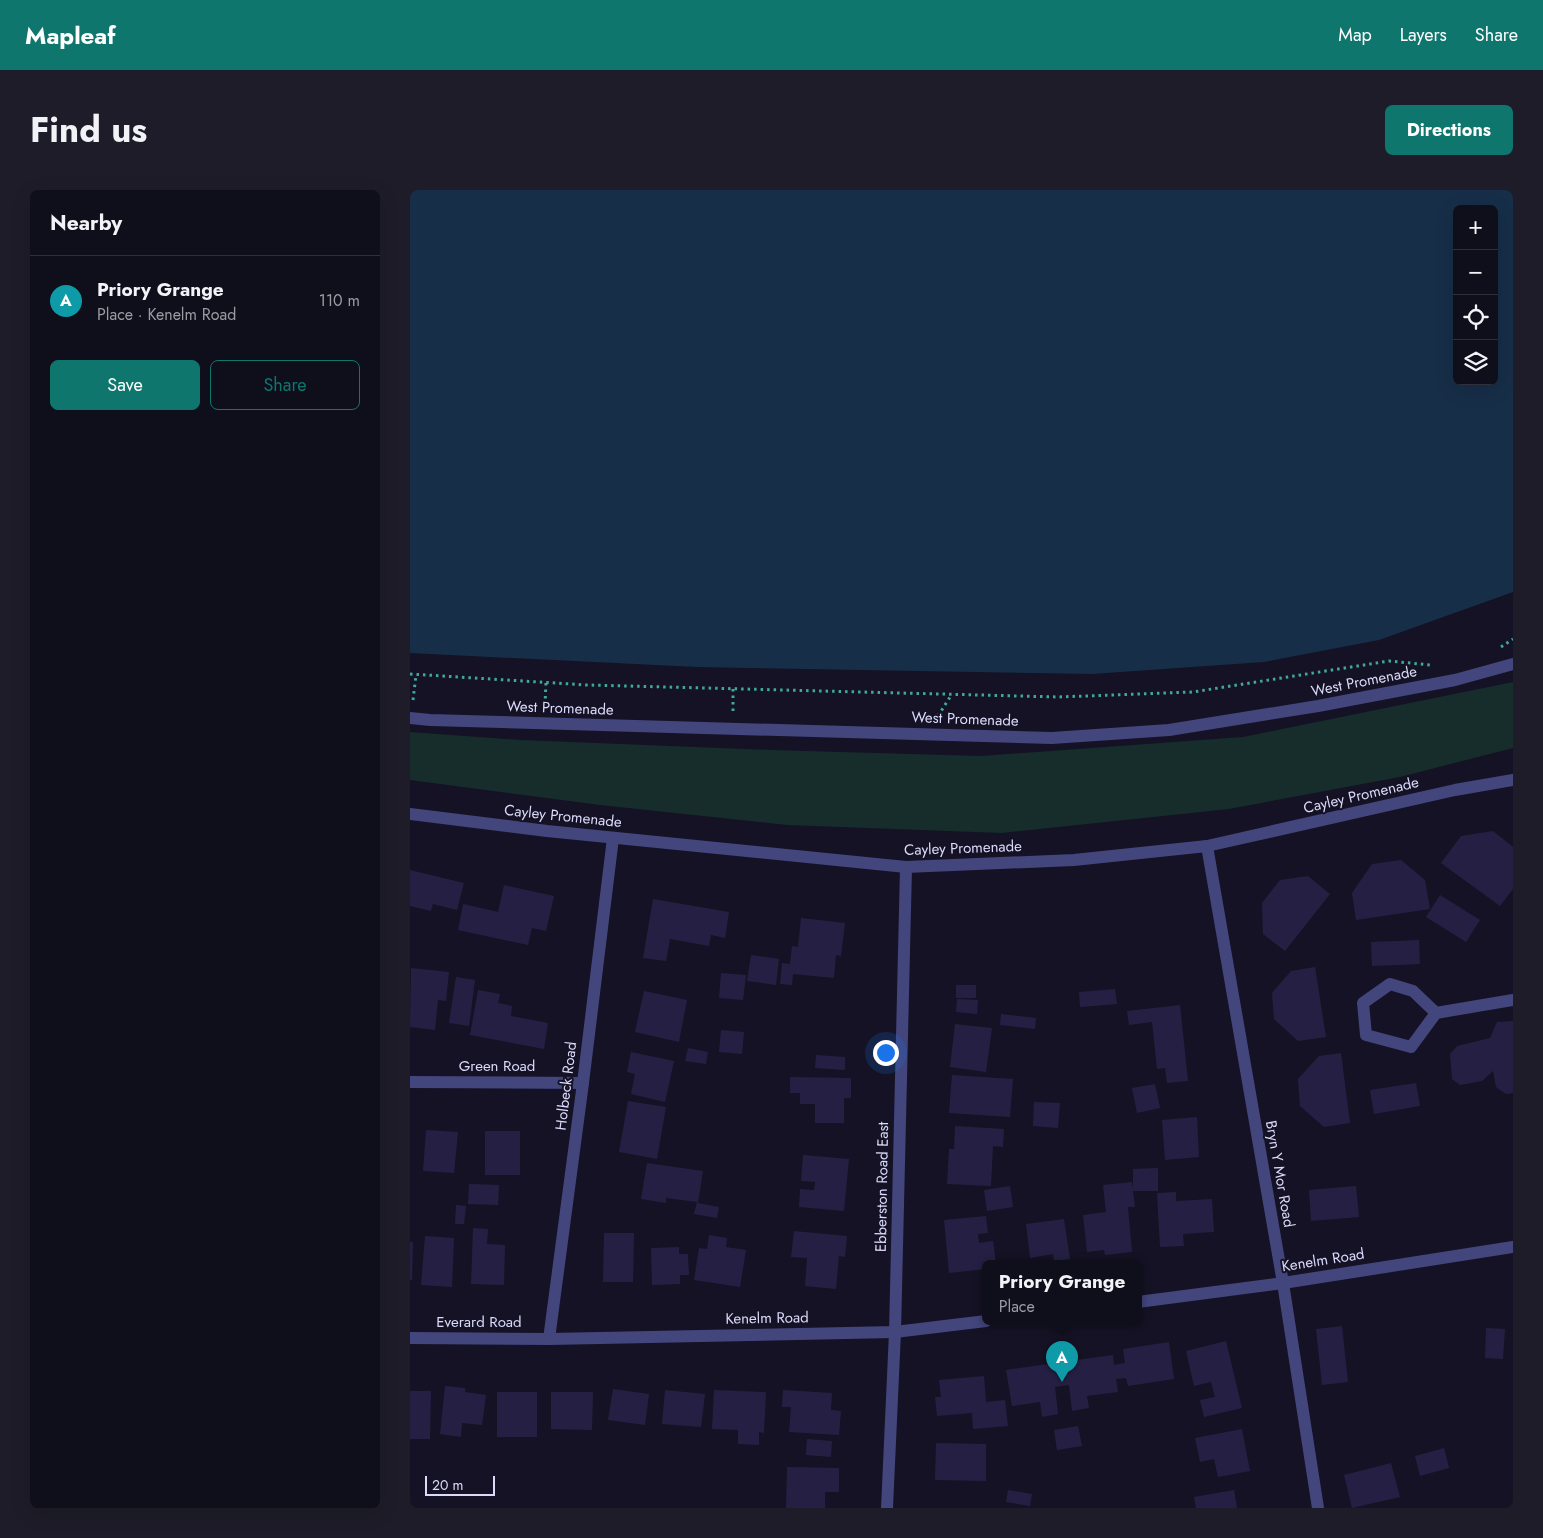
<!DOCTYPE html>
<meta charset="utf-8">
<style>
:root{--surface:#0f0e1b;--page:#1d1c28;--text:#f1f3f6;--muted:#9b9ca3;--line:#2f2e3a;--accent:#0f766e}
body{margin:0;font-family:Jost,sans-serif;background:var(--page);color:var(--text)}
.controls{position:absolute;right:15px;top:15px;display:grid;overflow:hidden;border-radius:8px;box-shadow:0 5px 20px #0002}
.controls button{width:45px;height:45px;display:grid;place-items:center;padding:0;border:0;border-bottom:1px solid var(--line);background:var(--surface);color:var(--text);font:25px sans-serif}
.scale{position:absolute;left:15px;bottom:12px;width:70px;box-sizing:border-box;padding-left:5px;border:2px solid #dbdafa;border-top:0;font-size:14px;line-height:18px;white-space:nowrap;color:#dbdafa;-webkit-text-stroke:4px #141224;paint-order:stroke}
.you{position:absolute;left:475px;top:862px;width:18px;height:18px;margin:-12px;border:4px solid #fff;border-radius:50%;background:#1a73e8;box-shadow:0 0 0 8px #1a73e833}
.badge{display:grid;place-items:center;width:32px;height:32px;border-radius:50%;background:var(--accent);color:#fff;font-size:16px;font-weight:700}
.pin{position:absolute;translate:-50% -41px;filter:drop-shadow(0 1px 2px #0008)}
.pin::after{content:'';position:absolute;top:26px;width:18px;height:15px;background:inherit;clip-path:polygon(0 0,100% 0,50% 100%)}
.popup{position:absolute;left:572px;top:1070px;width:160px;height:65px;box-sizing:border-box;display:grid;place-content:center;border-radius:8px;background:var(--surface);filter:drop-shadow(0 1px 4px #0005);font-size:16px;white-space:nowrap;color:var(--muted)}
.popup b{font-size:19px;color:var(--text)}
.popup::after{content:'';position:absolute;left:50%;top:100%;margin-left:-10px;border:10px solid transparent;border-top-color:var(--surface)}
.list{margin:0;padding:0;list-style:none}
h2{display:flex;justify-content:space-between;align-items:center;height:65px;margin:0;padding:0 20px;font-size:21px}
h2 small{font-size:16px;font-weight:400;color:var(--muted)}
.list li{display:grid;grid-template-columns:32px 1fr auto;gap:15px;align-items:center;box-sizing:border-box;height:90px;padding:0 20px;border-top:1px solid var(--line)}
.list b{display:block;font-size:19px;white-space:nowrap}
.list p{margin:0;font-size:16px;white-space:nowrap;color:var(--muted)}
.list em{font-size:16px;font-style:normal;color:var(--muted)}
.actions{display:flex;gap:10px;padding:15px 20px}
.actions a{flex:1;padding:11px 0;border:1px solid var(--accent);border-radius:8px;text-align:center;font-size:18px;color:var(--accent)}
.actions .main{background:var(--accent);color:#fff}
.icon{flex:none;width:28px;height:28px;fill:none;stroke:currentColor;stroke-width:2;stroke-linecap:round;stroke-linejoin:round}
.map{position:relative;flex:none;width:1103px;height:1318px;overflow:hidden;border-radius:8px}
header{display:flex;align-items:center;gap:30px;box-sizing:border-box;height:70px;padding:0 25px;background:var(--accent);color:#fff}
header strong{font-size:24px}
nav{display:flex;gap:28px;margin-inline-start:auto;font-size:18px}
.intro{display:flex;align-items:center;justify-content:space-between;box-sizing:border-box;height:120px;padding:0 30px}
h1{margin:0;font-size:35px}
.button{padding:12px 22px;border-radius:8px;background:var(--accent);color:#fff;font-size:18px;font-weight:700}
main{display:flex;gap:30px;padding:0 30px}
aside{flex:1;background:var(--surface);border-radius:8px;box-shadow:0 5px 20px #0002}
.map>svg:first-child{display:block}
.green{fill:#162d2b}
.water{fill:#172e48;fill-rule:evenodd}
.building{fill:#252043}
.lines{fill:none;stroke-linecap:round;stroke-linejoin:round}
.path{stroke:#3fa99a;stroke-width:3;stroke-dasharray:2.5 4;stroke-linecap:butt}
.minor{stroke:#43457d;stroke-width:12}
.labels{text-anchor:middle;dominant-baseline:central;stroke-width:4;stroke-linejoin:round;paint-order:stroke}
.street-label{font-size:15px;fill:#dbdafa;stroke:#141224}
</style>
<header>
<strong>Mapleaf</strong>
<nav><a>Map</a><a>Layers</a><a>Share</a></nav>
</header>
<div class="intro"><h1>Find us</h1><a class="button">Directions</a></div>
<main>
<aside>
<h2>Nearby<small></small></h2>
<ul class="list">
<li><span class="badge" style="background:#0f9aa8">A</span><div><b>Priory Grange</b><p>Place · Kenelm Road</p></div><em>110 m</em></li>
</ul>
<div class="actions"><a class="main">Save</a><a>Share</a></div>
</aside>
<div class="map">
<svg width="1103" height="1318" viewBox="0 0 1103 1318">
<rect width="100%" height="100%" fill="#141224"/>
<!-- green -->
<polygon class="green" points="1103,492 1103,558 990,587 819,619 591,643 377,635 190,615 0,590 0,542 111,550 362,560 570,566 833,547"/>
<!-- water -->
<path class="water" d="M0,0h1103v402l-134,48 -115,22 -172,12 -395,-7 -287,-14zM1047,19h37v172h-37z"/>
<!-- building -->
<g class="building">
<polygon points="1083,641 1103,657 1103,699 1090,716 1031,673 1051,646"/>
<polygon points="991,670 1015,690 1020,719 946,730 942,703 962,674"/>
<polygon points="0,680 54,693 47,720 23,714 21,721 0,716"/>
<polygon points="898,686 920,704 875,761 853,744 852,713 870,690"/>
<polygon points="94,695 144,706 136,741 122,738 118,755 48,740 53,714 88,722"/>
<polygon points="1030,705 1070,730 1056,752 1016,727"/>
<polygon points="243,709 319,722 315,748 301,745 299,756 260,749 256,771 233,768"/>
<polygon points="391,728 435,733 431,766 426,765 424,788 383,784 382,795 370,794 372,773 380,774 382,756 388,757"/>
<polygon points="1009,750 1010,774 962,776 961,752"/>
<polygon points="341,765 369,769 366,795 337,791"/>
<polygon points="905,777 916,847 888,851 864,829 862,803 881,781"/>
<polygon points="1,778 39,782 36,811 28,810 25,840 0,837"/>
<polygon points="311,783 336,785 333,810 309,808"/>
<polygon points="46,787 65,790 59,836 39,833"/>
<rect x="546" y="795" width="20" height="13"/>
<polygon points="705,799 707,814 670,817 669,802"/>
<polygon points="68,800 90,804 88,813 102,816 101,826 138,833 134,859 60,845"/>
<polygon points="234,801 277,810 269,852 225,842"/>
<polygon points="547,809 568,810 567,824 546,822"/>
<polygon points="770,815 778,891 757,893 755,878 747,879 742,832 719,835 717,821"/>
<polygon points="591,824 626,828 625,839 590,835"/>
<polygon points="1103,831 1103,903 1096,904 1086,897 1083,881 1072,891 1050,895 1042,889 1040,864 1047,856 1080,848 1087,832"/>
<polygon points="545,834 582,838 576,882 540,877"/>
<polygon points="311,840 334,842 332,864 309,862"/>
<polygon points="278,858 298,862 296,874 275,871"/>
<polygon points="221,862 264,871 255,912 221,904 225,884 217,882"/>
<polygon points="931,863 940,933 914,937 890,916 888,889 909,866"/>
<polygon points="406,865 435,867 435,880 405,878"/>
<polygon points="542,885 603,889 600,927 539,923"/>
<polygon points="380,887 441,888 441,908 434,908 434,933 405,933 405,914 390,914 390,903 380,903"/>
<polygon points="1006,893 1010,916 964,924 960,900"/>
<polygon points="745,894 750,918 727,923 722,898"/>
<polygon points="218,911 256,917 247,969 209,962"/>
<polygon points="624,912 650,913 648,938 623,936"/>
<polygon points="787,927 789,967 755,970 752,930"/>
<polygon points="545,936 594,939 593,957 583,956 581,996 537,994 539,959 544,959"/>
<polygon points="16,940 48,942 44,983 13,981"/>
<rect x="75" y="941" width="35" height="44"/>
<polygon points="393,965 439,969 434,1021 389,1017 390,999 404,1000 405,992 391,991"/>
<polygon points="237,973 293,981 288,1013 309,1017 307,1028 284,1024 287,1012 256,1008 256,1013 231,1009"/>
<polygon points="748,978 748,1001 723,1001 725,1017 718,1017 722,1062 695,1065 694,1060 677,1062 673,1025 696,1022 693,995 722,992 723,999 723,979"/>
<polygon points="59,994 89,995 88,1015 58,1014"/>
<polygon points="600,996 603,1017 577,1021 574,1000"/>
<polygon points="946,996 949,1027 901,1031 899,1000"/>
<polygon points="766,1002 766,1011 802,1009 804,1042 773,1044 774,1056 750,1057 747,1003"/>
<polygon points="46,1015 56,1016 54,1034 45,1034"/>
<polygon points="576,1026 578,1043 568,1044 569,1053 583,1051 586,1073 576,1073 576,1079 539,1083 534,1030"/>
<polygon points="654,1029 660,1069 644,1071 643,1064 620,1068 616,1034"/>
<polygon points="63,1038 78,1039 77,1054 95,1055 94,1095 61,1094"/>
<polygon points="384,1041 437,1046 435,1067 429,1066 426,1099 395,1096 397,1068 381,1067"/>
<polygon points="194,1043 224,1043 223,1092 193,1092"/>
<polygon points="299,1045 317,1048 316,1057 336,1060 330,1097 284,1090 289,1058 297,1059"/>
<polygon points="15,1046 44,1048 42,1097 11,1095"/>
<polygon points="0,1052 3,1052 2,1090 0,1090"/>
<polygon points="269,1057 269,1064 278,1064 279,1085 270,1085 270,1094 242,1095 241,1058"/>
<polygon points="932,1136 938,1192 912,1195 906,1139"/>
<polygon points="1076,1138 1095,1139 1093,1169 1075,1168"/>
<polygon points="816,1151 832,1218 794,1227 790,1210 805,1207 801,1192 784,1196 776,1161"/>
<polygon points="759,1152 764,1189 718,1196 716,1188 706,1189 708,1202 677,1206 679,1218 662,1221 659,1195 645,1197 648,1224 632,1227 630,1212 602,1216 596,1180 703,1165 704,1175 715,1173 713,1159"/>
<polygon points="574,1186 576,1212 595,1210 598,1236 563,1239 562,1223 527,1226 525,1207 531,1207 529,1190"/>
<polygon points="35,1196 55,1198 55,1202 76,1205 72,1235 52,1233 51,1247 30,1244"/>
<polygon points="203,1199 239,1204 235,1235 198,1230"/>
<polygon points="255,1200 295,1204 291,1237 252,1234"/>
<polygon points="304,1200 356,1202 354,1243 349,1242 349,1255 328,1254 328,1240 302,1239"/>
<polygon points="373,1200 422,1203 421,1220 431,1221 429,1245 379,1242 381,1217 372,1217"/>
<polygon points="0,1201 21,1201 20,1249 0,1249"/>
<rect x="87" y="1202" width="40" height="45"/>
<polygon points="141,1202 183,1202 182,1240 141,1239"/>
<polygon points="668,1236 672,1256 647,1260 644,1240"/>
<polygon points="832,1239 840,1281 808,1287 804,1269 790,1272 785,1248"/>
<polygon points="397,1249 422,1251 421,1267 396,1265"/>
<polygon points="526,1253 576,1254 576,1291 525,1290"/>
<polygon points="1034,1258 1039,1278 1010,1286 1005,1266"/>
<polygon points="981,1273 990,1307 942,1318 934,1285"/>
<polygon points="377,1277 429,1278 429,1302 415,1302 415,1318 376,1318"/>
<polygon points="598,1300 622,1304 620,1316 596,1312"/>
<polygon points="824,1300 827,1318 786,1318 784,1307"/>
</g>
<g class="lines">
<!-- path -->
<g class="path">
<polyline points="1091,457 1103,449"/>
<polyline points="0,484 177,495 648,507 783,502 979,471 1021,475"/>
<polyline points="3,510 6,485"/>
<polyline points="135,515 136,492"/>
<polyline points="323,521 323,498"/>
<polyline points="528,526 542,504"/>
</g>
<!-- minor -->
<g class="minor">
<polyline points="0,528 20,530 642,548 759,540 908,516 1045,490 1103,474"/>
<polyline points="0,624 137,641 496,677 664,670 797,656 1045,600 1103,590"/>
<polyline points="797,656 873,1093 908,1318"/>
<polyline points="1026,823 1003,801 980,794 953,813 956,845 1001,857 1026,823 1103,810"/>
<polyline points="0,892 173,893"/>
<polyline points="728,1112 873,1093 1103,1057"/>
<polyline points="0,1148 139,1149 485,1142 576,1131"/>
<polyline points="139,1149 173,893 203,648"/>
<polyline points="477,1318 485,1142 496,677"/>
</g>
</g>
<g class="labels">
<!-- street labels -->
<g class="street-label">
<text transform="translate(954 491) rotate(-11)">West Promenade</text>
<text transform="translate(150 518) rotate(2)">West Promenade</text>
<text transform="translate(555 529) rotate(2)">West Promenade</text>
<text transform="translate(951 605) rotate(-13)">Cayley Promenade</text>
<text transform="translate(153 626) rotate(6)">Cayley Promenade</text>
<text transform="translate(553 658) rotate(-2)">Cayley Promenade</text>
<text x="87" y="876">Green Road</text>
<text transform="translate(156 896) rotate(-83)">Holbeck Road</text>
<text transform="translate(870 984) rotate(80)">Bryn Y Mor Road</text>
<text transform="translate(472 997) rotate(-89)">Ebberston Road East</text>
<text transform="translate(913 1070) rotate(-9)">Kenelm Road</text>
<text transform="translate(357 1128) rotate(-1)">Kenelm Road</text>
<text x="69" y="1132">Everard Road</text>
</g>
</g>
</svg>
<div class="controls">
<button>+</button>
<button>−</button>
<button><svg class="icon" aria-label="locate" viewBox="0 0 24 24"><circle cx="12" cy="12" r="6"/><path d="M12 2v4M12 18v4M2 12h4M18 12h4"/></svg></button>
<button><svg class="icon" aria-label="layers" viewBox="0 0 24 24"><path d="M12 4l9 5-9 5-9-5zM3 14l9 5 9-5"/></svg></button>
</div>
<div class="scale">20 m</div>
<div class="you"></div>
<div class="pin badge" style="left:652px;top:1192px;background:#0f9aa8">A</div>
<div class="popup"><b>Priory Grange</b>Place</div>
</div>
</main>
